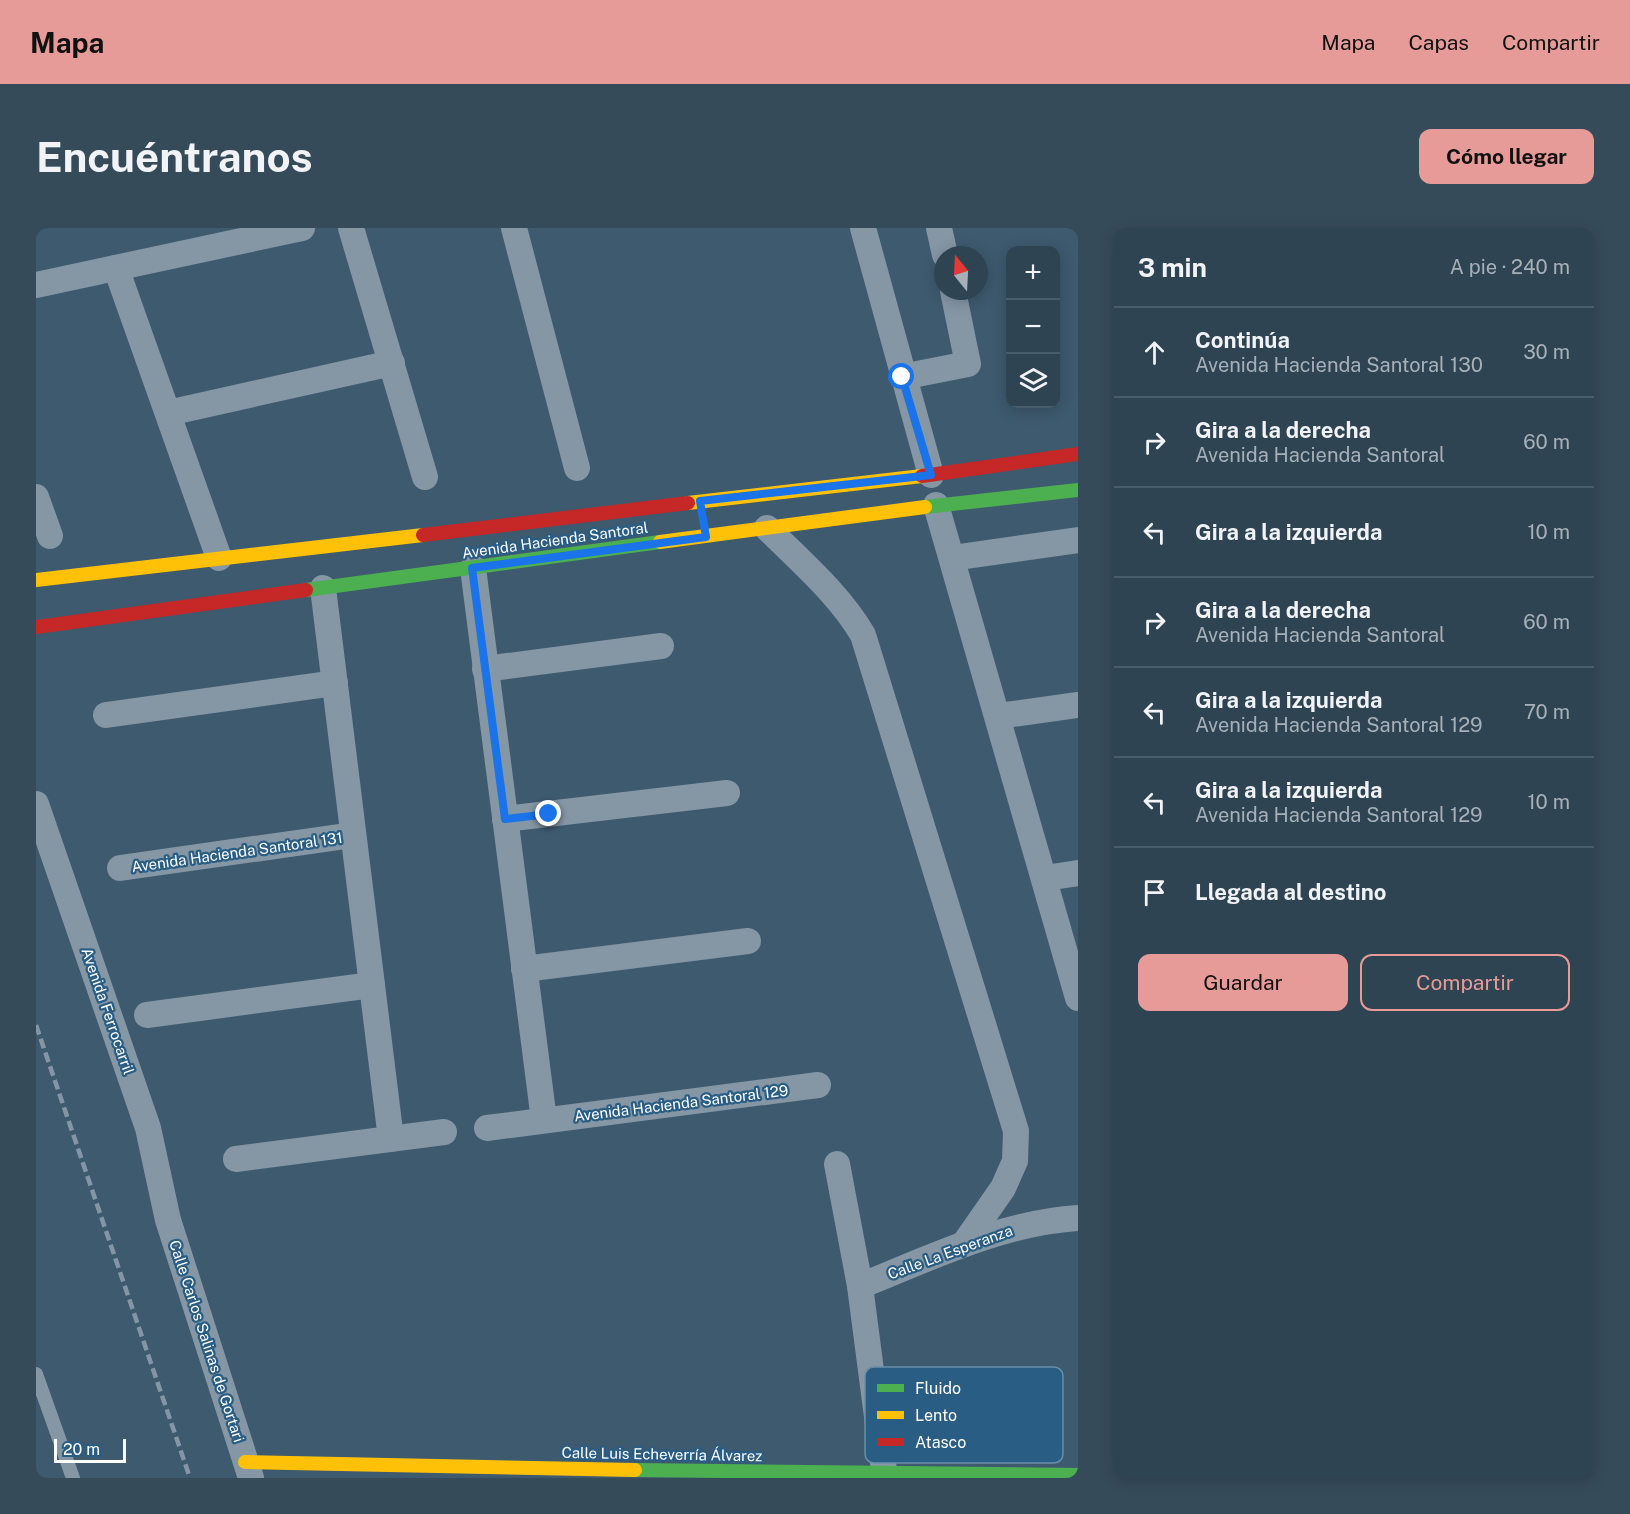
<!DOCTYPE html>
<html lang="es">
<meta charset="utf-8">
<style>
:root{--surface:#2e4453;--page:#364b5a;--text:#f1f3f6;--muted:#a7b0b8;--line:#495c6a;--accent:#e69b98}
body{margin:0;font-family:"Public Sans",sans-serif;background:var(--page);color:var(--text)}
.controls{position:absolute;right:18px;top:18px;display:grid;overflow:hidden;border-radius:12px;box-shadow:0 3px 15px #0003}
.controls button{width:54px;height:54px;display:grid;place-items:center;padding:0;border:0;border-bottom:2px solid var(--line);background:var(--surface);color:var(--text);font:30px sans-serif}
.compass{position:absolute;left:898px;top:18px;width:54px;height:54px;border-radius:50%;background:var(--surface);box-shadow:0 3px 15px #0003;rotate:342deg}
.scale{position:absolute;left:18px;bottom:15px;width:72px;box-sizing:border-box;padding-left:6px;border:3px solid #fff;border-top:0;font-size:16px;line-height:21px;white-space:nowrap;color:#fff;-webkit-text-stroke:4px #295d84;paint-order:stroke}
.stop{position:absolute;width:18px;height:18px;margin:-14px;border:4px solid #1a73e8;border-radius:50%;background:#fff}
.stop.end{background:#1a73e8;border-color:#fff;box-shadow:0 2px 6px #0008}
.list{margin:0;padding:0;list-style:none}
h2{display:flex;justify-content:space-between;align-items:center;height:78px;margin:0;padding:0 24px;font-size:26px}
h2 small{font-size:20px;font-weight:400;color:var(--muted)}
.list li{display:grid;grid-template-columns:39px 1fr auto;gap:18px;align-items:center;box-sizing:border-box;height:90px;padding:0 24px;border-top:2px solid var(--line)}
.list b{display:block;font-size:22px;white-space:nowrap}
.list p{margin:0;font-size:20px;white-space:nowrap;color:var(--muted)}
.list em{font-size:20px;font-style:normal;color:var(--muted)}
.actions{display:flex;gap:12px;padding:18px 24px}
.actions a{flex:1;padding:14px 0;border:2px solid var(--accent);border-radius:12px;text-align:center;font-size:21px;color:var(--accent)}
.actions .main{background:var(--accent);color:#111}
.icon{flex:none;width:33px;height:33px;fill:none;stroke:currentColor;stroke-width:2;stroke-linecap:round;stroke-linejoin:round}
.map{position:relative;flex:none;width:1042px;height:1250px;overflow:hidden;border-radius:12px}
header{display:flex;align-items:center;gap:36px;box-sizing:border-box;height:84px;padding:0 30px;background:var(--accent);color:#111}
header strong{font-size:28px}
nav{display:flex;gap:33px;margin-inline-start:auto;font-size:21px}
.intro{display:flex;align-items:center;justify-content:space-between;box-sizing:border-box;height:144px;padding:0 36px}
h1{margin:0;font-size:42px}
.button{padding:15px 27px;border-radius:12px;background:var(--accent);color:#111;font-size:21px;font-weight:700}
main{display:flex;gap:36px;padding:0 36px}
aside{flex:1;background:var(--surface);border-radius:12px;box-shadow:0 3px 15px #0003}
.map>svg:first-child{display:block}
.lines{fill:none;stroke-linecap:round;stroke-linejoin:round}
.lane{stroke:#8596a5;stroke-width:14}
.street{stroke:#8596a5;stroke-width:26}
.fast{stroke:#4caf50;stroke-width:14}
.slow{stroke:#ffc107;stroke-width:14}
.jam{stroke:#c62828;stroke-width:14}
.rail{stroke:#8496a5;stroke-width:4.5;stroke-dasharray:10 4.5;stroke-linecap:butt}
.route{stroke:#1a73e8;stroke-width:8}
.labels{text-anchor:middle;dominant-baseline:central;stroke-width:4.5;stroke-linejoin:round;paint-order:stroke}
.street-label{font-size:15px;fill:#fff;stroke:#295d84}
.key{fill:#295d84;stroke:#698ea9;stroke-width:1.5}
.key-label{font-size:16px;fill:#fff}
</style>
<header>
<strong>Mapa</strong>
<nav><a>Mapa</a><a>Capas</a><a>Compartir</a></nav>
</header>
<div class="intro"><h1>Encuéntranos</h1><a class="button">Cómo llegar</a></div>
<main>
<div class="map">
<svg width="1042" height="1250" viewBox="0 0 1042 1250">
<rect width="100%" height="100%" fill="#3e5a6f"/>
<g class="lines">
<!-- lane -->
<polyline class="lane" points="0,1146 37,1250"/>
<!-- street -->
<g class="street">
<polyline points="315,0 389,249"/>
<polyline points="478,0 541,240"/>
<polyline points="827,0 895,247"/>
<polyline points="903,0 909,27"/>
<polyline points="80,40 183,330"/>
<polyline points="0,57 266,0"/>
<polyline points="866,149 932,136 917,63"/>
<polyline points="132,185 356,135"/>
<polyline points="0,269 14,308"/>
<polyline points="900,277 1042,770"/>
<path d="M731,300c34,34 72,66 96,107l153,496 -1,30 -12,27 -39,56"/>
<polyline points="916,330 1042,312"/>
<polyline points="437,340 508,892"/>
<polyline points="287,360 355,911"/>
<polyline points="449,441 625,418"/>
<polyline points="70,487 299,455"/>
<polyline points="962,488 1042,477"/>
<polyline points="0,576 112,900 132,992 215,1250"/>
<polyline points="469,591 691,565"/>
<polyline points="84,640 317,607"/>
<polyline points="1009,650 1042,645"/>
<polyline points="488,741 712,713"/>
<polyline points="111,787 336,757"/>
<polyline points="451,900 782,857"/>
<polyline points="200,931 408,904"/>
<polyline points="801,936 824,1058 849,1250"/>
<path d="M824,1058c70,-28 141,-63 218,-68"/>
</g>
<!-- fast -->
<g class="fast">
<polyline points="889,279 1042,262"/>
<polyline points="270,362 624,314"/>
<polyline points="599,1242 1042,1247"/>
</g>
<!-- slow -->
<g class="slow">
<polyline points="652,275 886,248"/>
<polyline points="624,314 889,279"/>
<polyline points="0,352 387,307"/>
<polyline points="209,1234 599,1242"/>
</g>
<!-- jam -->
<g class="jam">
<polyline points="886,248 1042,226"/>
<polyline points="387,307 652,275"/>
<polyline points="0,399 270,362"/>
</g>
<!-- rail -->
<polyline class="rail" points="0,797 154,1250"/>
</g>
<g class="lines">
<!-- route -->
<polyline class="route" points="513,586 469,591 436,340 670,309 664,273 895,247 866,149"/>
</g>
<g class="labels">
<!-- street labels -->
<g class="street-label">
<text transform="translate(519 312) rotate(-8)">Avenida Hacienda Santoral</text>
<text transform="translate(201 624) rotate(-8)">Avenida Hacienda Santoral 131</text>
<text transform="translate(72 783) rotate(71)">Avenida Ferrocarril</text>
<text transform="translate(645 875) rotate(-7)">Avenida Hacienda Santoral 129</text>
<text transform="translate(914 1024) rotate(-20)">Calle La Esperanza</text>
<text transform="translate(171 1113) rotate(72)">Calle Carlos Salinas de Gortari</text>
<text transform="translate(626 1226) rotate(1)">Calle Luis Echeverría Álvarez</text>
</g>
</g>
<!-- legend -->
<rect x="829" y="1139" width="198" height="96" rx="9" class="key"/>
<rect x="841" y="1156" width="27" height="8" fill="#4caf50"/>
<rect x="841" y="1183" width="27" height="8" fill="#ffc107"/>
<rect x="841" y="1210" width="27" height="8" fill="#c62828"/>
<g class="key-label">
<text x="879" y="1166">Fluido</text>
<text x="879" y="1193">Lento</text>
<text x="879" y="1220">Atasco</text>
</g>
</svg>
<div class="controls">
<button>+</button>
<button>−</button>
<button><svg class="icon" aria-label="layers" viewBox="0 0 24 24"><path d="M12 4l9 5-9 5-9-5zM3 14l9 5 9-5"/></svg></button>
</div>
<svg class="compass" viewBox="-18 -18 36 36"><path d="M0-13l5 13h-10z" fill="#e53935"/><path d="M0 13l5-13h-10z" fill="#a7b0b8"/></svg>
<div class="scale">20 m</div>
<div class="stop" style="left:866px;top:149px"></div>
<div class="stop end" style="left:513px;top:586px"></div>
</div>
<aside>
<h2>3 min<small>A pie · 240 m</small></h2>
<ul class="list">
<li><svg class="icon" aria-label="ahead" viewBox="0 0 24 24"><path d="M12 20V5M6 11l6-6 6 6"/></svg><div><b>Continúa</b><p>Avenida Hacienda Santoral 130</p></div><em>30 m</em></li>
<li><svg class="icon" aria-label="right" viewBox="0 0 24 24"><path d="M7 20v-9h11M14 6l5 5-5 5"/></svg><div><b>Gira a la derecha</b><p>Avenida Hacienda Santoral</p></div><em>60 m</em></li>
<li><svg class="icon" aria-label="left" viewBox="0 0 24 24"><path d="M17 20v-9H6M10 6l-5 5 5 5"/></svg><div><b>Gira a la izquierda</b></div><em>10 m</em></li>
<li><svg class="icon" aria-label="right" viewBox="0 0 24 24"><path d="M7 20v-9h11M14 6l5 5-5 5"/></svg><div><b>Gira a la derecha</b><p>Avenida Hacienda Santoral</p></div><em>60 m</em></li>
<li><svg class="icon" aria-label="left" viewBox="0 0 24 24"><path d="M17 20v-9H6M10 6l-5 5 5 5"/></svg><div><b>Gira a la izquierda</b><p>Avenida Hacienda Santoral 129</p></div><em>70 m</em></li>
<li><svg class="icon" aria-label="left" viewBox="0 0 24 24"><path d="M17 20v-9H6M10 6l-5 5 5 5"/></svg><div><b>Gira a la izquierda</b><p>Avenida Hacienda Santoral 129</p></div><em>10 m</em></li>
<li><svg class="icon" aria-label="arrive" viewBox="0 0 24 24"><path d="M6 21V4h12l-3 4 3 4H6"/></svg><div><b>Llegada al destino</b></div></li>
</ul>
<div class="actions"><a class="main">Guardar</a><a>Compartir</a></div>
</aside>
</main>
